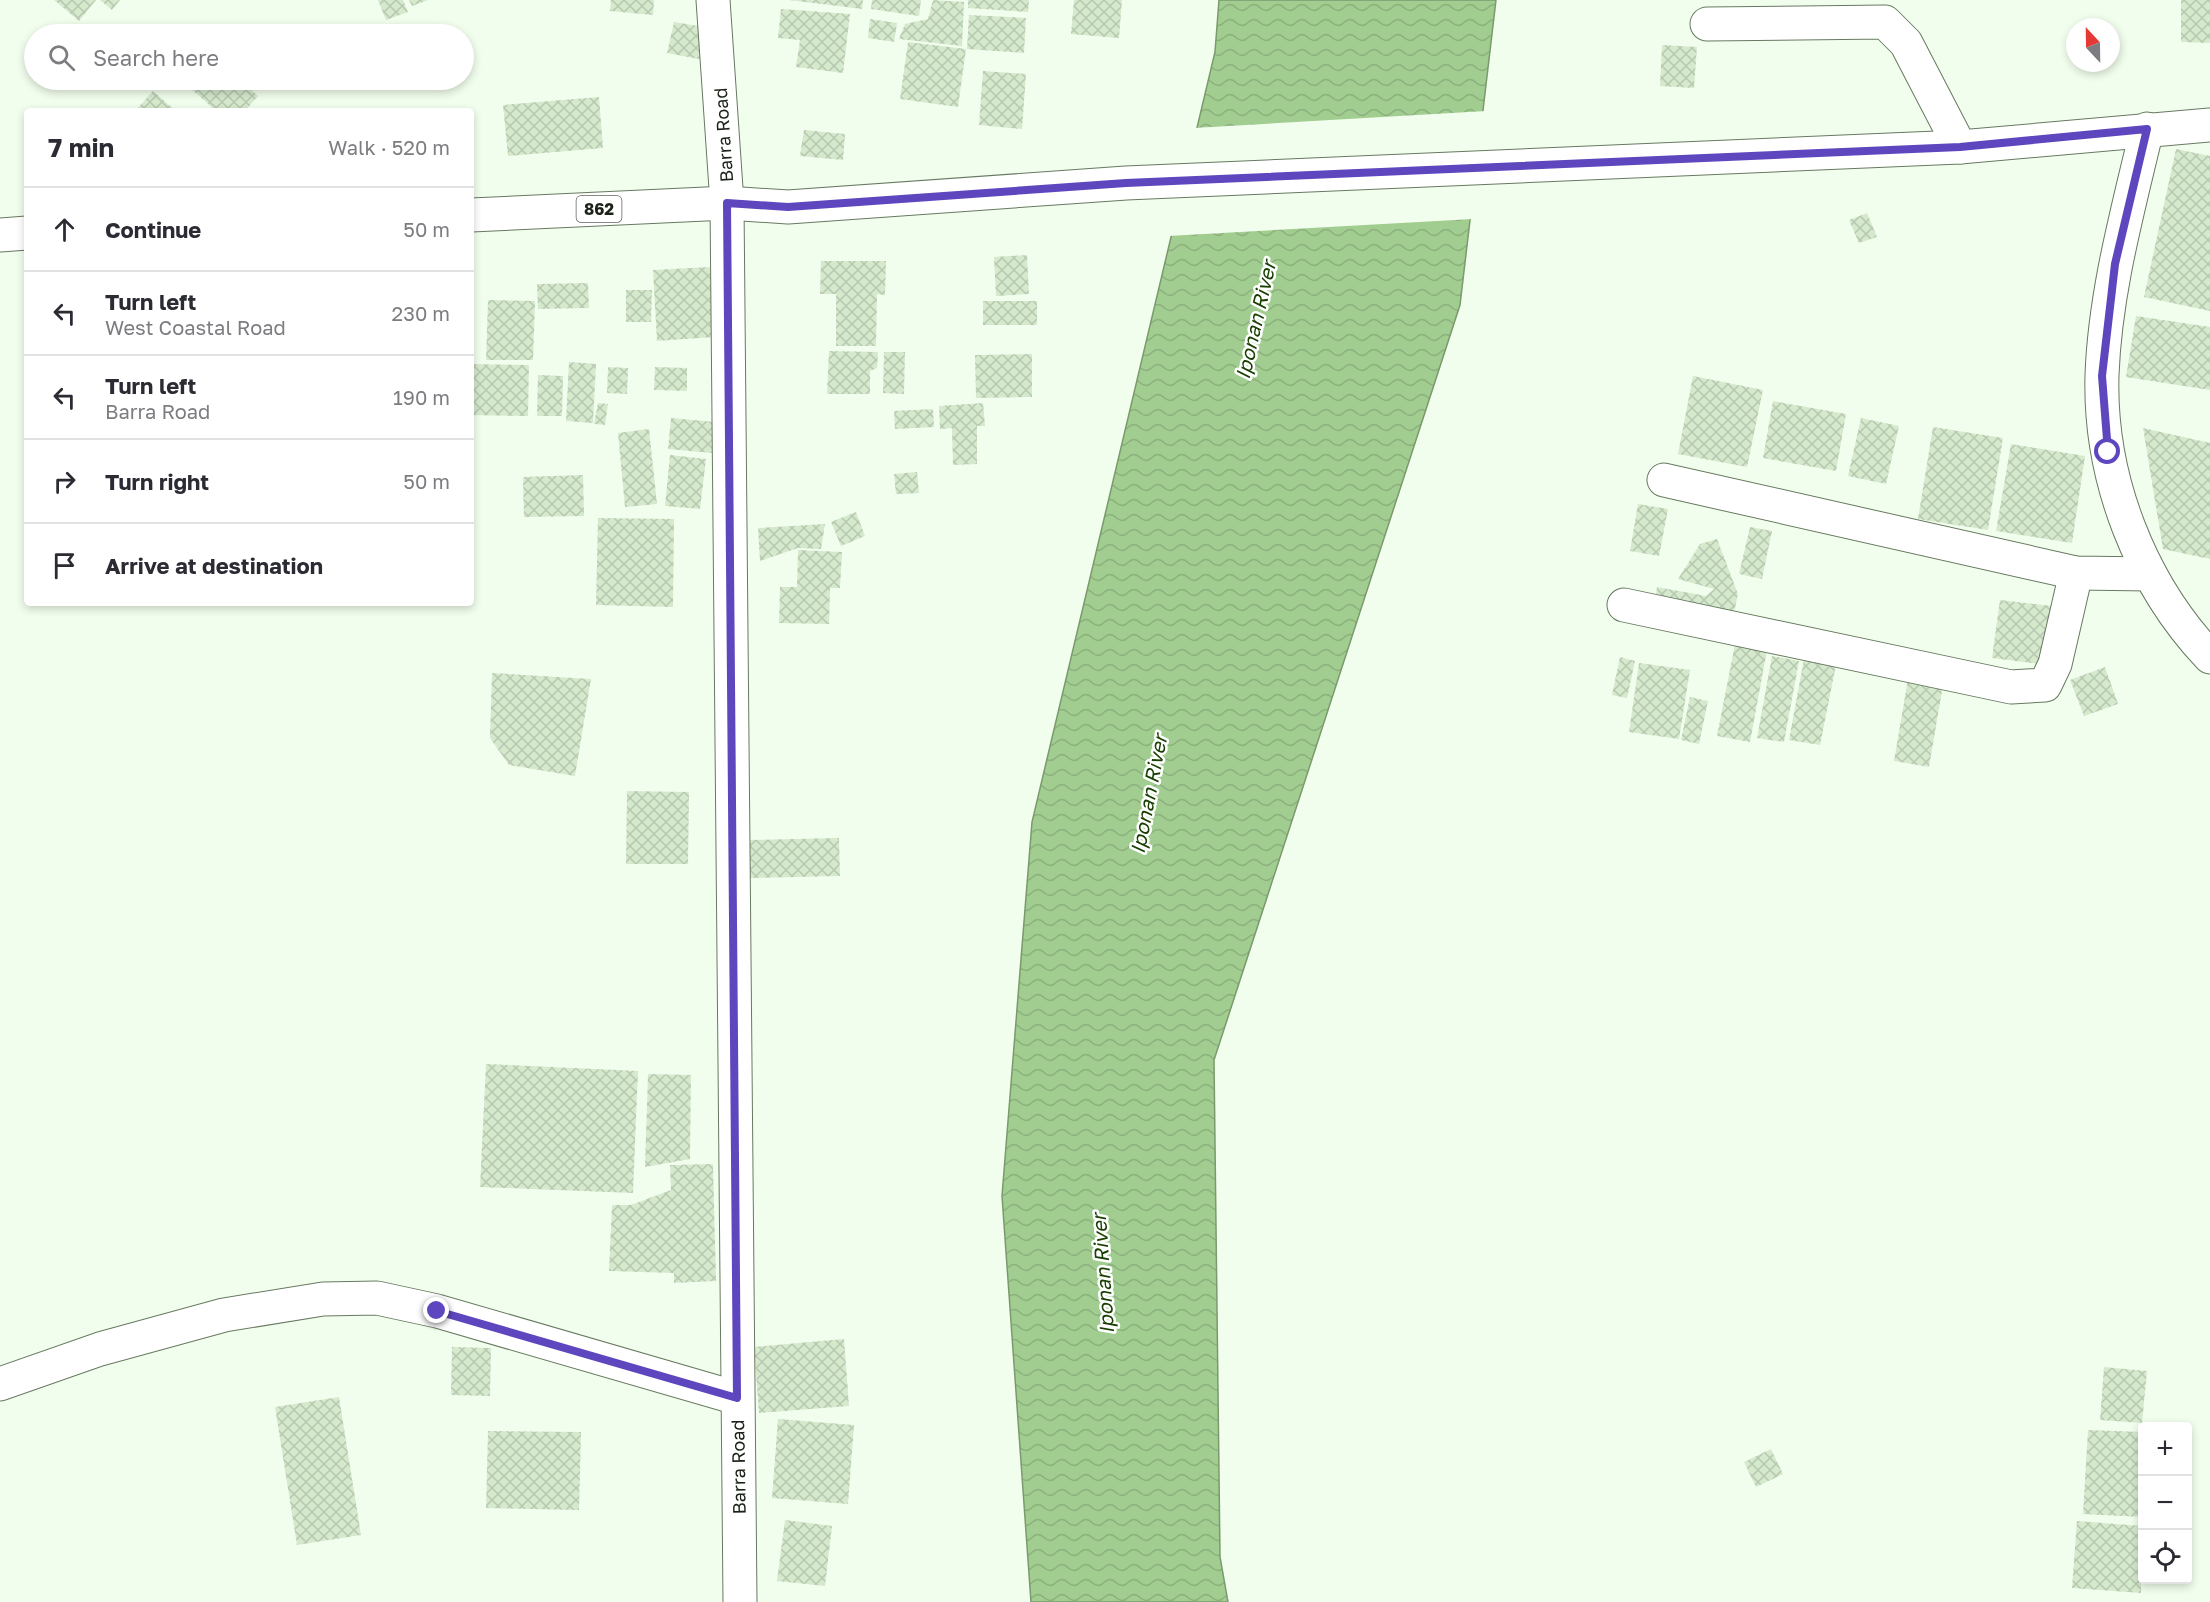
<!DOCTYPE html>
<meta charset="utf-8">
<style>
:root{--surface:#fff;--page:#f2f2f3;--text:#2b2b33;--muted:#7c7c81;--line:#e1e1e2}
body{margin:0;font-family:"Golos Text",sans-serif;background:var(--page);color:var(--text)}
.controls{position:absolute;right:18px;bottom:18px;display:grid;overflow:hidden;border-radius:6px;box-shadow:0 3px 9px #0003}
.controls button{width:54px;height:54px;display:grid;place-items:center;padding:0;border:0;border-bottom:2px solid var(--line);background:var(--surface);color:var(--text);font:30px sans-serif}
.compass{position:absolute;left:2066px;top:18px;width:54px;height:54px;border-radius:50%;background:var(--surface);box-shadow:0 3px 9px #0003;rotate:338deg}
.stop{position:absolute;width:18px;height:18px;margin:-14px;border:4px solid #5e46be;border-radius:50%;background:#fff}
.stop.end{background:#5e46be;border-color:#fff;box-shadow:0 2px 6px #0008}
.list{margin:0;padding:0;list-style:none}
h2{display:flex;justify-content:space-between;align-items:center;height:78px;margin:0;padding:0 24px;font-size:26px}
h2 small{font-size:20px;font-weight:400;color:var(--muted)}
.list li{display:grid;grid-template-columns:39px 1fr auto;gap:18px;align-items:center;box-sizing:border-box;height:84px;padding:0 24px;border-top:2px solid var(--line)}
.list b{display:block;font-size:22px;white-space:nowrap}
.list p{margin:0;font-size:20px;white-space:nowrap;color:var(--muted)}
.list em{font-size:20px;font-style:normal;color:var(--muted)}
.icon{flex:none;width:33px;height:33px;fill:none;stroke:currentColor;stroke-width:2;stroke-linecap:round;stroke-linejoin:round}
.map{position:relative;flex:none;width:2210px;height:1602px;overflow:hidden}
.search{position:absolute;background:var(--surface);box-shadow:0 3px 9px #0003;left:24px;top:24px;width:450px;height:66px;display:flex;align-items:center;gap:15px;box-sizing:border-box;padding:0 21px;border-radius:33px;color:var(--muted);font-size:22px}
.panel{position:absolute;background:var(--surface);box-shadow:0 3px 9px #0003;left:24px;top:108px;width:450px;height:498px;border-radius:6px}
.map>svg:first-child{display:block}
.water{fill:url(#water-waves);stroke:#7a9a6d;stroke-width:1.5}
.pier{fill:#f2feed}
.building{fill:url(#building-cross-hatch)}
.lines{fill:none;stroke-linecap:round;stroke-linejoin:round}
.minor-casing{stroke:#677960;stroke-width:35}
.major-casing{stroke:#677960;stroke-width:35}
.minor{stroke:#fff;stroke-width:33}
.major{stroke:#fff;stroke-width:33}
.route{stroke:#5e46be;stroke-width:8}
.labels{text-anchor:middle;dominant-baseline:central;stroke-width:5;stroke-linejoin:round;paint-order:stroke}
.shield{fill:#fff;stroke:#5f645d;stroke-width:1.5}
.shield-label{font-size:16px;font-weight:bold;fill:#1b2218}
.street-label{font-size:18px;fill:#1b2218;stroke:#fff}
.water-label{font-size:20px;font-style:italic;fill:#184000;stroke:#fff}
</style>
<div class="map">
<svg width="2210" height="1602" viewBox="0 0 2210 1602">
<defs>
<pattern id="water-waves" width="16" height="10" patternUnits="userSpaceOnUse" patternTransform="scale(1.5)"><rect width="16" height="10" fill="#a2cd91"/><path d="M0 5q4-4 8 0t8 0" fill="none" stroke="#8bb07c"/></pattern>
<pattern id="building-cross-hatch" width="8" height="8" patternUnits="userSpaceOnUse" patternTransform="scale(1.5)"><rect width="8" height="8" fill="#d5e9cd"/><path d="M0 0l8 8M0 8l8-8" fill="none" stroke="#b6c8af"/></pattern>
</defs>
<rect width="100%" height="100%" fill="#f2feed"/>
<!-- water -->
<polygon class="water" points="1219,0 1496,0 1460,305 1214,1060 1220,1557 1228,1602 1031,1602 1002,1196 1032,822 1215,52"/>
<!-- pier -->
<polygon class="pier" points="1486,111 1473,219 1168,236 1194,128"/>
<!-- building -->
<g class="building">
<polygon points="54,0 96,0 79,21"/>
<polygon points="100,0 120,0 112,10"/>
<polygon points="378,0 403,0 408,12 386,20"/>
<polygon points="409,0 428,0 412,6"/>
<polygon points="611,0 654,0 653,15 610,11"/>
<polygon points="789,0 863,0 862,9"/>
<polygon points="872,0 921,0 919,16 871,9"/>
<polygon points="933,0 964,2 962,46 899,39 905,24 928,19"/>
<polygon points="968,0 1029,0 1028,12 968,8"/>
<polygon points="1074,0 1122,0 1119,38 1071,34"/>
<polygon points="2181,0 2210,0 2210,43 2181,42"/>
<polygon points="781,9 850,14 843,73 796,67 800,40 778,38"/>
<polygon points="969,15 1026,18 1024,53 967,49"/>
<polygon points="870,19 897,23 894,42 868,38"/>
<polygon points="674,22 710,28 704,60 667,53"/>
<polygon points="386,26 389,34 370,34 369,33"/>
<polygon points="908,42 966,49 958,107 900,99"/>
<polygon points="1662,45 1697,47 1694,88 1660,86"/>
<polygon points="983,71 1026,74 1022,129 979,125"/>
<polygon points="195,80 240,80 258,96 245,111 216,111 189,87"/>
<polygon points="153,91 176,111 135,111"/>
<polygon points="599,97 603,148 508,156 503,105"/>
<polygon points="804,130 845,134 843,160 800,156"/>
<polygon points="2176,149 2210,156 2210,311 2144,297"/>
<polygon points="1867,213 1877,237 1859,243 1849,220"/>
<polygon points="1027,255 1029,294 996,296 994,257"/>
<polygon points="821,261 886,261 885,295 877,294 876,346 836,346 836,294 820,294"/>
<polygon points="710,267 714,337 657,341 653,270"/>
<polygon points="588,283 589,308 538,309 537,284"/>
<polygon points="626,290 652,290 651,322 626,322"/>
<polygon points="488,300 535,301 533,360 486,360"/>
<rect x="983" y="301" width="54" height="24"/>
<polygon points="2136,316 2210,327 2210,390 2126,377"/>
<polygon points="829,351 878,352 877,368 870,371 870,394 827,394"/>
<polygon points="884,352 905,352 904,394 883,393"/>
<polygon points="1032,354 1032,397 976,398 975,355"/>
<polygon points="569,362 596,364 593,423 566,421"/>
<polygon points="471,364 529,365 528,416 471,415"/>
<polygon points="608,367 628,368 627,394 607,393"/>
<polygon points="655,367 687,368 687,391 654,390"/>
<polygon points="538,375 563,376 562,416 537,416"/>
<polygon points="1693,376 1763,390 1747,467 1678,454"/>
<polygon points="1773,401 1846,414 1836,471 1763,458"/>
<polygon points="598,403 608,404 605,425 594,424"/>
<polygon points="983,403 985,426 977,426 977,464 953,465 952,428 940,429 939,406"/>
<polygon points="933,409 934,427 895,429 894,411"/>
<polygon points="671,418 715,422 712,453 668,449"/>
<polygon points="1861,418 1899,426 1886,484 1848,476"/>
<polygon points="1933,427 2003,438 1988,530 1918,519"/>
<polygon points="2143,428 2210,443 2210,559 2163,549"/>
<polygon points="649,429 657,504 625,507 618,433"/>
<polygon points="2011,444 2085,456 2072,543 1996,531"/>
<polygon points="670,455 706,459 700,509 665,506"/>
<polygon points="917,472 919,493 896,494 894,474"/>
<polygon points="583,475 584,516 524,517 523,477"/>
<polygon points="1638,504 1668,509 1659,556 1630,551"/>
<polygon points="856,512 865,536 841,546 831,522"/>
<polygon points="598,518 674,519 673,607 596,605"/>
<polygon points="825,524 821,549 798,548 760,561 758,528"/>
<polygon points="1750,527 1772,531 1762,579 1739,574"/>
<polygon points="1717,539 1738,594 1733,617 1655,602 1657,587 1706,596 1714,589 1678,579 1700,544"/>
<polygon points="798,550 842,552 840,588 830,588 829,624 779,623 780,587 797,587"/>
<polygon points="2000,600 2061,607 2047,665 1992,658"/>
<polygon points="1735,644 1767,650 1750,742 1717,736"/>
<polygon points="1772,656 1799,661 1784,742 1757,738"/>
<polygon points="1620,657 1635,661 1627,698 1612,695"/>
<polygon points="1804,659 1836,665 1820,745 1789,740"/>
<polygon points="1639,663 1690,670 1679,739 1629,732"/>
<polygon points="2105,667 2118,704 2084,716 2070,680"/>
<polygon points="492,673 591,679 575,776 509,765 490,738"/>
<polygon points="1908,679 1943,685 1929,767 1894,761"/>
<polygon points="1690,697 1708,701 1699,744 1681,740"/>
<polygon points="627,791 689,792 688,864 626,864"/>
<polygon points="839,838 840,876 748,878 748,840"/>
<polygon points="486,1064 638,1071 633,1193 480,1187"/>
<polygon points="648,1074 691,1075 690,1159 645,1167"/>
<polygon points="713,1164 716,1281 674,1283 674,1273 609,1271 612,1205 631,1205 671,1190 670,1165"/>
<polygon points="844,1339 849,1406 759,1413 754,1347"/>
<polygon points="452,1347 491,1348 490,1396 451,1395"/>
<polygon points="2104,1367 2147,1371 2142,1423 2100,1420"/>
<polygon points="339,1397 361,1535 297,1545 275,1407"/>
<polygon points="778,1419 854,1425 848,1504 772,1498"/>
<polygon points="2088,1430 2142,1432 2142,1517 2083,1514"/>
<polygon points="488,1431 581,1432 579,1510 486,1508"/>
<polygon points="1771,1449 1783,1474 1756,1487 1744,1462"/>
<polygon points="785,1520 832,1526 825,1586 777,1581"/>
<polygon points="2077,1521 2142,1526 2141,1593 2072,1588"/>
</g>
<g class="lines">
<defs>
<g id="minor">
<polyline points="713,0 727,203 740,1602"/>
<polyline points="1707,24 1885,22 1906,43 1960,147"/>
<path d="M2147,129c-19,81 -42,163 -45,246 -3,103 38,208 108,282"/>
<polyline points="1664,480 2076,573 2150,574"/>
<polyline points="1624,605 2011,687 2045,685 2055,664 2076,573"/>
<polyline points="0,1384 100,1349 224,1315 323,1299 377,1298 437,1311 737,1398"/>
</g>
<g id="major">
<polyline points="471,215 727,203 788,207 1126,183 1960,147 2210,125"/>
<polyline points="0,235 27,233"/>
</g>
</defs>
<!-- minor casing -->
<use href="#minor" class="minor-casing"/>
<!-- major casing -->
<use href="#major" class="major-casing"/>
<!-- minor -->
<use href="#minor" class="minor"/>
<!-- major -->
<use href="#major" class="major"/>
</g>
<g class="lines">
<!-- route -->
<polyline class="route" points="437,1311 737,1398 727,203 788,207 1126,183 1960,147 2147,129 2115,264 2102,376 2108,452"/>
</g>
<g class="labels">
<!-- shield labels -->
<rect class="shield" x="576.5" y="196" width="45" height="26" rx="4.5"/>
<g class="shield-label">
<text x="599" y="209">862</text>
</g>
<!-- street labels -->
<g class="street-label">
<text transform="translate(723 135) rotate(-94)">Barra Road</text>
<text transform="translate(738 1467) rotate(-91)">Barra Road</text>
</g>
<!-- water labels -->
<g class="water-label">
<text transform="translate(1255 320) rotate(-77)">Iponan River</text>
<text transform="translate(1148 794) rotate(-79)">Iponan River</text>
<text transform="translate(1102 1274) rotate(-94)">Iponan River</text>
</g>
</g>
</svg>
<div class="controls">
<button>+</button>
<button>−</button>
<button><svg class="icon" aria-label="locate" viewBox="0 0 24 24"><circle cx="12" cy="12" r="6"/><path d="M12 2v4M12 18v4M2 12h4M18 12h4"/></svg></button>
</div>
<svg class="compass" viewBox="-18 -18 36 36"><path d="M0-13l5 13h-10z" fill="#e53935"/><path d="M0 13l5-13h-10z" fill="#7c7c81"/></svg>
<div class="stop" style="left:2108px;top:452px"></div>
<div class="stop end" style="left:437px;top:1311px"></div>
<div class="search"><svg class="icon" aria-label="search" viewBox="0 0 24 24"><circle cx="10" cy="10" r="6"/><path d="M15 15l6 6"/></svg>Search here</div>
<section class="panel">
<h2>7 min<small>Walk · 520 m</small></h2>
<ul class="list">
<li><svg class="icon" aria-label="ahead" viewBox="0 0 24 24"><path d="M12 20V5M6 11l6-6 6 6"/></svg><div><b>Continue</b></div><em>50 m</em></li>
<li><svg class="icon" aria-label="left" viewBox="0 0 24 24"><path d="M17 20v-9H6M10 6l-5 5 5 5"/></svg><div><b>Turn left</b><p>West Coastal Road</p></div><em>230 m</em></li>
<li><svg class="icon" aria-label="left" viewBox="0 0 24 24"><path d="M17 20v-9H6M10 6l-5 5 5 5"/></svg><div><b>Turn left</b><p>Barra Road</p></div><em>190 m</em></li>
<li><svg class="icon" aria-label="right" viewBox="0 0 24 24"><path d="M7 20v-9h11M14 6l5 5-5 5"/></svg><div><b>Turn right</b></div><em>50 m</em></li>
<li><svg class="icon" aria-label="arrive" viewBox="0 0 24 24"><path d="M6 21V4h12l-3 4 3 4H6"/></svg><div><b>Arrive at destination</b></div></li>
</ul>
</section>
</div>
